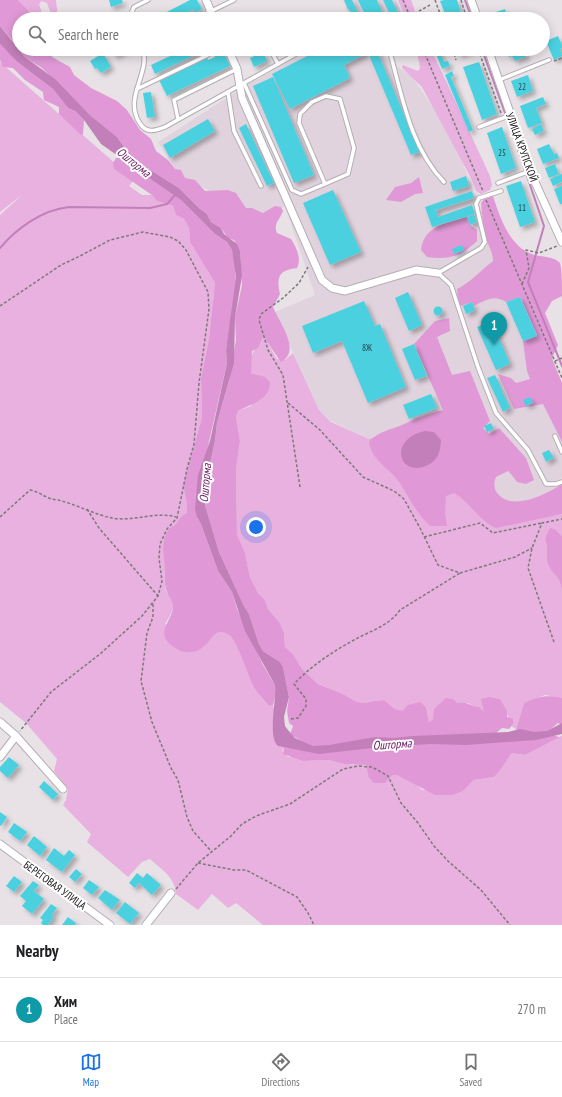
<!DOCTYPE html>
<meta charset="utf-8">
<style>
:root{--surface:#fff;--page:#f2f2f2;--text:#202124;--muted:#757577;--line:#e0e0e0;--accent:#1a73e8}
body{margin:0;font-family:"PT Sans Narrow",sans-serif;background:var(--page);color:var(--text)}
.you{position:absolute;left:256px;top:527px;width:14px;height:14px;margin:-10px;border:3px solid #fff;border-radius:50%;background:#1a73e8;box-shadow:0 0 0 6px #1a73e833}
.badge{display:grid;place-items:center;width:26px;height:26px;border-radius:50%;background:var(--accent);color:#fff;font-size:13px;font-weight:700}
.pin{position:absolute;translate:-50% -33px;filter:drop-shadow(0 1px 2px #0008)}
.pin::after{content:'';position:absolute;top:21px;width:14px;height:12px;background:inherit;clip-path:polygon(0 0,100% 0,50% 100%)}
.list{margin:0;padding:0;list-style:none}
h2{display:flex;justify-content:space-between;align-items:center;height:52px;margin:0;padding:0 16px;font-size:17px}
h2 small{font-size:13px;font-weight:400;color:var(--muted)}
.list li{display:grid;grid-template-columns:26px 1fr auto;gap:12px;align-items:center;box-sizing:border-box;height:64px;padding:0 16px;border-top:1px solid var(--line)}
.list b{display:block;font-size:15px;white-space:nowrap}
.list p{margin:0;font-size:13px;white-space:nowrap;color:var(--muted)}
.list em{font-size:13px;font-style:normal;color:var(--muted)}
.icon{flex:none;width:22px;height:22px;fill:none;stroke:currentColor;stroke-width:2;stroke-linecap:round;stroke-linejoin:round}
.map{position:relative;flex:none;width:562px;height:925px;overflow:hidden}
.search{position:absolute;background:var(--surface);box-shadow:0 2px 10px #0003;left:12px;right:12px;top:12px;height:44px;display:flex;align-items:center;gap:10px;box-sizing:border-box;padding:0 14px;border-radius:22px;color:var(--muted);font-size:15px}
.sheet{height:116px;background:var(--surface)}
nav{display:flex;justify-content:space-around;align-items:center;box-sizing:border-box;height:56px;border-top:1px solid var(--line);background:var(--surface);font-size:11px;color:var(--muted)}
nav a{display:grid;justify-items:center;gap:2px}
nav .on{color:var(--accent)}
.map>svg:first-child{display:block}
.built{fill:#e0d3dd}
.green{fill:#e8b1df}
.forest{fill:#e099d6}
.water{fill:#c37fba}
.lines{fill:none;stroke-linecap:round;stroke-linejoin:round}
.stream{stroke:#c37fba;stroke-width:2}
.building{fill:#4bd0df;filter:url(#shadow)}
.lane-casing{stroke:#b4aeb3;stroke-width:5.5}
.street-casing{stroke:#b4aeb3;stroke-width:9}
.path{stroke:#7c787b;stroke-width:1.5;stroke-dasharray:3 2;stroke-linecap:butt}
.lane{stroke:#fff;stroke-width:3.5}
.street{stroke:#fff;stroke-width:7}
.labels{text-anchor:middle;dominant-baseline:central;stroke-width:4;stroke-linejoin:round;paint-order:stroke}
.number-label{font-size:9px;fill:#26454a}
.street-label{font-size:11px;fill:#191719;stroke:#fff}
.water-label{font-size:12px;font-style:italic;fill:#6b1964;stroke:#fff}
</style>
<div class="map">
<svg width="562" height="925" viewBox="0 0 562 925">
<defs>
<filter id="shadow"><feDropShadow dx="3.5" dy="3.5" stdDeviation="2" flood-color="#0004"/></filter>
</defs>
<rect width="100%" height="100%" fill="#e8e2e7"/>
<!-- built -->
<g class="built">
<polygon points="343,0 396,0 404,19 354,19 350,17"/>
<polygon points="312,49 375,49 413,78 437,113 457,148 475,195 562,396 562,513 494,526 443,410 369,439 331,421 319,410 275,312 315,295 285,206 259,223 214,193 179,176 158,142 245,86"/>
</g>
<!-- green -->
<g class="green">
<polygon points="18,0 56,0 58,19 50,19 51,14 47,3 42,1 39,4 44,19 37,19"/>
<polygon points="398,0 411,0 418,19 406,19"/>
<polygon points="414,49 431,49 490,176 492,185 490,190 481,194 476,191 472,180 422,87 403,69 402,67 403,65 418,71 420,68 418,57"/>
<path d="M0,62l134,118 -5,6 13,9h10l5,6 16,5 3,9 8,4 5,9 1,14 25,41 -6,55 -8,40 1,39 -19,68 4,19v9c-16,10 -26,60 -21,78 2,6 8,8 7,16 -1,6 -5,12 -8,17l38,23c5,-5 10,-16 18,-16 16,1 26,43 32,55 5,7 10,14 16,20l4,-1 2,8 -2,19 5,14 6,1 -2,4 6,6h7l8,4 26,-1 24,5 6,-1 38,11 18,8 7,7 41,1 11,-11 20,-3 5,-5 13,-19 13,2 37,-19v189h-299l-27,-22 -8,5 -16,-14 -14,16 -22,-16c-1,-17 -14,-24 -26,-35l-8,3 -14,15 -41,-35 4,-8 -28,-29 3,-5 2,-11 -14,-18 3,-12 -31,-36 -26,-21v-487l23,-21 -23,18z"/>
<path d="M263,335l14,24 8,1 8,-7 26,57 12,12 38,17 74,-29 51,116 68,-12v22l-6,-6 -11,9c3,8 1,17 4,25 5,13 11,11 13,27v107l-17,-3 -21,8 -8,26 -5,-3 2,-2c-6,-7 -8,-16 -13,-25l-10,-2 -6,15 -16,-9 -8,-1 -31,20 -3,-15 -6,-4 -18,9 -7,-3 -11,-9 -11,1 -7,2 -9,-1 -14,-8 -25,-10 -16,-15 -9,-15 -8,-7 -1,-14 -4,-10 -12,-14 -3,-9 -7,-7 -8,-16 -5,-24 -8,-17 -1,-66 4,-29 -4,-24 2,-6 13,-5 8,-31 -8,-2c-4,-16 5,-25 12,-38z"/>
</g>
<!-- forest -->
<g class="forest">
<polygon points="0,0 18,0 37,19 19,19 19,48 0,26"/>
<polygon points="0,44 16,61 53,89 68,108 75,111 84,120 83,134 81,135 59,114 59,107 44,100 43,92 25,80 13,68 3,67 0,60"/>
<path d="M20,49h31l1,8 18,10 4,8 17,13 26,13 10,9 13,20 11,9 5,12 12,9 7,9 6,1 4,8 10,2 10,11 23,-1 8,3 10,15h6l11,5 12,-7 6,1 2,4c-3,9 -10,12 -6,22l14,6c5,8 11,19 6,29 -18,2 -21,9 -17,26l-7,13c6,15 29,44 8,55l-18,-26 -5,12 -6,3 -1,22 14,4 5,5c0,18 -19,22 -32,29l-2,6 4,24 -4,29 1,65 8,18 5,24 8,16 7,7 3,9 12,14 4,10 1,14 8,7 9,15 16,15 25,10 14,8 9,1 7,-2 11,-1 11,9 7,2 6,-6 12,-3 6,5 3,15 4,-3 1,-10 12,-11 7,1 4,4c9,-3 14,4 22,4l5,5 -3,-13 9,-2 10,2 7,12v6l6,2v5l-4,5 -7,-1 -8,7 20,1 10,-33c13,-6 23,-9 38,-5v27l-4,-2 -12,10 13,4 3,-1 -37,19 -13,-2 -13,19 -5,5 -20,3 -11,11 -11,4h-17l-38,-20h-5l-7,8h-11l-5,-5 -3,-13 -21,-1 -16,-4 -26,1 -20,-7 1,-7 28,5 -7,-9 -15,-9 3,-8 -4,-3 -2,-12 2,-14 -6,-30 -3,-5 -17,-11 -4,-7 -10,-30 -5,-8 -25,-54 -14,-47 2,-28 8,-36 2,-18 12,-42 7,-41 -1,-23 7,-32 -2,-34 -6,-11 -6,-2 -7,-10 -10,-6 -4,-8 -7,-5 -21,-21 -38,-24 -17,-17 -7,-10 -27,-22 -48,-47 -17,-11z"/>
<path d="M121,157l61,44 33,33 12,8 5,8 3,14 1,22 -10,64 1,13 -19,83 -11,71 4,7 17,47 14,21 5,17 26,56 12,20 1,8 -3,12 -4,1c-6,-7 -13,-14 -17,-22 -4,-10 -15,-43 -23,-49 -14,-10 -17,6 -26,12 -6,6 -18,7 -26,2 -27,-16 -3,-27 -4,-44 -1,-7 -5,-8 -6,-13 -3,-7 -2,-15 -2,-22 -1,-15 -5,-28 4,-41 2,-2 6,-3 7,-5 4,-5 5,-8 11,-11v-9l-4,-19 19,-68 -1,-39 8,-40 6,-55 -25,-41 -1,-14 -5,-9 -8,-4 -3,-9 -16,-5 -5,-6 -38,-26 -1,-6 3,-5z"/>
<polygon points="419,177 423,193 415,194 401,202 386,200 395,187 411,183"/>
<path d="M493,196c7,21 16,51 41,59 7,2 20,1 26,8 2,7 2,24 2,33l-10,5 -7,12 13,32 -6,13 10,25v59l-19,-38 -29,5 -16,-35 13,4 5,5 14,-4 -3,-8 -4,-30 14,-6 -17,-38 -14,5c-12,-8 -20,-2 -33,4l-1,-4 -11,4 -3,-4 -1,-13c14,-7 24,-19 36,-28 0,-10 -6,-17 -8,-26 -2,-11 -3,-21 -4,-32l3,-4z"/>
<path d="M467,217l3,8 7,5v11c-17,16 -28,19 -50,16l-6,-7c3,-25 26,-27 46,-33z"/>
<path d="M449,318l1,13 -13,6 15,38 18,-4 20,50 -7,7 6,6 10,-6 27,30 8,22 -8,4 -9,-2 -6,-8 -3,-3 -12,6c-3,7 -2,14 4,19 15,14 47,-2 62,-12v30l-66,14c-18,-8 -26,-26 -42,-35l-8,3 -1,17 2,13h-17c-13,-12 -21,-28 -30,-43 -10,-15 -29,-22 -31,-42 12,-10 20,-11 33,-16 15,-7 25,-11 41,-15l-29,-66 21,-23z"/>
<path d="M550,528l6,2 6,6v55c-2,-16 -8,-14 -14,-27 -2,-8 0,-17 -3,-25z"/>
</g>
<!-- water -->
<g class="water">
<path d="M0,26l25,31 30,22 35,36 27,22 7,10 17,17 38,24 21,21 7,5 4,8 10,6 3,6 13,10 3,7 2,25 -7,41 -1,46 -17,60 -2,18 -8,36 -2,28 14,47 25,54 5,8 10,30 4,7 17,11 3,5 6,30 -5,20 1,9 3,4 7,8 18,8 16,-1 46,-8 19,1 19,-2 95,-4 12,-3 14,3 13,-1 15,-8v11l-26,6 -70,5 -35,-1 -50,3 -62,7 -41,-8c-11,-10 -1,-47 -3,-61l-30,-54 -13,-39 -14,-21 -17,-47 -4,-7 -2,-8 3,-34 12,-34 17,-78 -1,-13 10,-73 -4,-27 -5,-8 -12,-8 -33,-33 -81,-57 -17,-24 -9,-9 -7,-3 -15,-19 -37,-28 -16,-17z"/>
<path d="M425,431l9,1 7,8c-1,12 -2,19 -13,25 -29,14 -41,-26 -3,-34z"/>
</g>
<g class="lines">
<!-- stream -->
<g class="stream">
<polyline points="465,0 472,19"/>
<polyline points="484,55 505,113"/>
<polyline points="507,118 525,170"/>
<polyline points="527,176 544,226 528,282 562,366"/>
<path d="M0,248c17,-20 42,-38 69,-41l81,1 17,-4 9,-10"/>
</g>
</g>
<!-- building -->
<g class="building">
<polygon points="109,0 122,0 123,3 111,7"/>
<polygon points="190,0 197,0 202,9 195,13 193,9 175,19 158,19 157,17"/>
<polygon points="344,0 352,0 358,13 354,15 348,9"/>
<polygon points="358,0 377,0 385,19 367,19"/>
<polygon points="383,0 392,0 401,19 392,19"/>
<polygon points="444,0 457,0 463,19 447,19 440,1"/>
<polygon points="505,9 508,19 489,19 487,15"/>
<polygon points="558,36 562,45 562,48 560,49 562,56 554,60 546,41"/>
<polygon points="111,49 127,49 115,56"/>
<polygon points="185,49 197,49 199,53 155,74 151,65"/>
<polygon points="211,49 222,49 230,66 167,96 159,80 207,57 208,60 215,57"/>
<polygon points="321,49 365,49 367,53 344,65 350,78 290,109 272,74"/>
<polygon points="434,49 439,49 444,62 448,61 450,66 442,69"/>
<polygon points="457,49 474,49 459,55"/>
<polygon points="506,49 524,49 527,56 515,61 512,56 509,57"/>
<polygon points="377,51 420,152 411,155 369,55"/>
<polygon points="263,52 267,61 254,67 250,58"/>
<polygon points="103,53 111,67 101,73 97,68 95,69 90,61"/>
<polygon points="479,62 497,114 482,120 463,67"/>
<polygon points="452,71 454,76 451,77 473,130 469,132 445,75"/>
<polygon points="528,75 533,91 517,97 511,81"/>
<polygon points="273,77 314,175 294,183 253,86"/>
<polygon points="151,92 155,117 147,118 143,93"/>
<polygon points="543,97 546,104 536,108 542,123 528,128 520,106"/>
<polygon points="208,119 215,131 170,158 163,145"/>
<polygon points="246,124 274,183 267,186 239,128"/>
<polygon points="541,124 544,131 535,135 532,129"/>
<polygon points="502,127 516,168 501,174 487,133"/>
<polygon points="549,144 554,154 557,153 559,158 543,164 537,149"/>
<polygon points="555,164 559,174 549,178 545,168"/>
<polygon points="562,174 562,182 553,186 550,179"/>
<polygon points="466,176 469,186 453,191 450,182"/>
<polygon points="521,181 535,222 520,227 506,186"/>
<polygon points="562,186 562,204 560,204 554,189"/>
<polygon points="333,190 361,252 330,265 303,203"/>
<polygon points="472,191 474,198 436,210 438,217 472,205 475,214 432,227 425,207"/>
<polygon points="474,215 477,222 470,225 467,217"/>
<polygon points="462,245 464,250 454,254 452,249"/>
<polygon points="408,292 422,325 409,331 395,298"/>
<polygon points="520,297 537,336 523,341 506,302"/>
<polygon points="364,301 375,326 380,324 406,387 368,403 342,341 313,353 302,326"/>
<polygon points="472,302 475,310 466,314 463,306"/>
<circle cx="438" cy="311" r="4.5"/>
<polygon points="492,321 510,364 496,370 477,327"/>
<polygon points="414,344 427,376 415,380 402,349"/>
<polygon points="495,375 510,408 503,412 487,378"/>
<polygon points="431,394 437,408 409,419 403,405"/>
<polygon points="530,397 533,403 526,406 523,400"/>
<polygon points="491,423 494,429 487,432 484,426"/>
<polygon points="549,450 554,458 546,462 542,453"/>
<polygon points="9,757 19,765 8,778 0,771 0,767"/>
<polygon points="44,781 58,794 53,800 39,787"/>
<polygon points="0,812 7,817 1,826 0,825"/>
<polygon points="14,823 27,832 20,841 8,832"/>
<polygon points="34,836 47,847 40,856 27,845"/>
<polygon points="54,848 64,856 69,850 75,855 62,872 46,860"/>
<polygon points="76,869 82,874 75,882 69,877"/>
<polygon points="137,873 143,878 147,873 161,885 152,895 139,883 135,888 129,883"/>
<polygon points="14,876 22,882 14,892 6,886"/>
<polygon points="89,880 99,887 92,895 83,888"/>
<polygon points="33,881 39,885 34,891 44,899 32,914 22,906 26,901 20,896"/>
<polygon points="105,890 120,900 112,910 98,898"/>
<polygon points="125,902 139,913 130,924 116,913"/>
<polygon points="51,904 57,908 52,914 54,916 48,925 43,925 41,923 43,920 40,918"/>
<polygon points="68,917 76,923 75,925 62,925"/>
</g>
<g class="lines">
<defs>
<g id="lane">
<polyline points="129,19 134,7 148,0"/>
<polyline points="195,19 234,0"/>
<polyline points="247,19 252,16"/>
<path d="M143,49c7,25 -19,48 -4,73 7,12 15,9 26,5l113,-63 -8,-15"/>
<path d="M389,49c13,46 21,98 55,133"/>
<polyline points="278,64 305,49"/>
<polyline points="499,80 549,60"/>
<polyline points="244,83 292,190 301,194 325,184 299,123 300,114 312,102 326,96 340,99 354,148 348,174 325,184"/>
<polyline points="137,89 208,55 205,49"/>
<polyline points="228,92 234,131 261,186"/>
<polyline points="178,119 174,100 237,69"/>
<polyline points="479,127 511,115"/>
<polyline points="498,183 530,171"/>
<polyline points="501,191 479,198 476,204 485,242 481,248 438,273 451,285 478,367 496,413 528,450 546,484 556,484 562,482"/>
<polyline points="555,436 562,452"/>
</g>
<g id="street">
<polyline points="206,0 214,19"/>
<polyline points="471,0 478,19"/>
<polyline points="228,49 237,69 242,98 322,280 332,288 345,291 416,270 438,273"/>
<polyline points="488,49 530,171 562,242"/>
<polyline points="0,722 16,736 63,789"/>
<polyline points="0,757 16,736"/>
<polyline points="0,844 110,925"/>
<polyline points="146,925 171,893"/>
</g>
</defs>
<!-- lane casing -->
<use href="#lane" class="lane-casing"/>
<!-- street casing -->
<use href="#street" class="street-casing"/>
<!-- path -->
<g class="path">
<polyline points="403,0 411,19"/>
<polyline points="435,0 442,19"/>
<polyline points="461,0 467,19"/>
<polyline points="410,16 430,5"/>
<polyline points="423,49 483,191"/>
<polyline points="453,49 456,60"/>
<polyline points="478,49 501,113"/>
<polyline points="554,61 562,58"/>
<polyline points="486,200 562,378"/>
<polyline points="522,284 529,268 526,250 539,253 557,246"/>
<polyline points="0,306 61,265 80,256 110,240 143,232 170,237 178,241 186,250 208,292 209,309 199,383 194,444 187,469 177,518 167,529 160,544 159,558 162,581 158,596 142,616 100,654 51,692 20,731"/>
<polyline points="555,361 562,358"/>
<polyline points="288,403 320,430 363,477 394,491 404,499 420,528 438,565 460,573 515,557 532,548"/>
<polyline points="300,487 283,375 268,350 259,320 261,314 283,298 299,283 308,267"/>
<polyline points="87,509 99,528 158,596"/>
<path d="M0,517l30,-27c11,2 17,10 28,10 17,4 38,15 54,18 22,4 44,-7 64,-1"/>
<polyline points="424,537 480,523 493,533 542,523"/>
<polyline points="153,604 153,617 147,633 141,681 152,722 171,768 178,780 187,817 193,831 212,852"/>
<polyline points="554,642 528,568 532,548 542,523 562,519"/>
<path d="M291,719l7,-1 8,-12v-7l-12,-15c17,-18 38,-32 60,-44 16,-9 35,-14 46,-30l60,-37"/>
<polyline points="198,863 234,870 246,870 297,897 308,913 314,925"/>
<polyline points="176,889 198,863 231,836 242,824 256,816 290,804 343,769 358,766 372,767 388,776 401,803 418,823 434,846 448,861 481,890 510,925"/>
</g>
<!-- lane -->
<use href="#lane" class="lane"/>
<!-- street -->
<use href="#street" class="street"/>
</g>
<g class="labels">
<!-- number labels -->
<g class="number-label">
<text x="522" y="86">22</text>
<text x="502" y="152">25</text>
<text x="522" y="207">11</text>
<text x="367" y="347">8Ж</text>
</g>
<!-- street labels -->
<g class="street-label">
<text transform="translate(522 147) rotate(70)">УЛИЦА КРУПСКОЙ</text>
<text transform="translate(55 885) rotate(36)">БЕРЕГОВАЯ УЛИЦА</text>
</g>
<!-- water labels -->
<g class="water-label">
<text transform="translate(134 162) rotate(39)">Ошторма</text>
<text transform="translate(205 483) rotate(-85)">Ошторма</text>
<text transform="translate(392 744) rotate(-4)">Ошторма</text>
</g>
</g>
</svg>
<div class="you"></div>
<div class="pin badge" style="left:494px;top:345px;background:#0f9aa8">1</div>
<div class="search"><svg class="icon" aria-label="search" viewBox="0 0 24 24"><circle cx="10" cy="10" r="6"/><path d="M15 15l6 6"/></svg>Search here</div>
</div>
<section class="sheet">
<h2>Nearby<small></small></h2>
<ul class="list">
<li><span class="badge" style="background:#0f9aa8">1</span><div><b>Хим</b><p>Place</p></div><em>270 m</em></li>
</ul>
</section>
<nav>
<a class="on"><svg class="icon" aria-label="map" viewBox="0 0 24 24"><path d="M3 6l6-2 6 2 6-2v14l-6 2-6-2-6 2zM9 4v14M15 6v14"/></svg>Map</a>
<a><svg class="icon" aria-label="directions" viewBox="0 0 24 24"><path d="M12 3l9 9-9 9-9-9zM9 14v-3h6M13 9l2 2-2 2"/></svg>Directions</a>
<a><svg class="icon" aria-label="saved" viewBox="0 0 24 24"><path d="M7 4h10v16l-5-4-5 4z"/></svg>Saved</a>
</nav>
